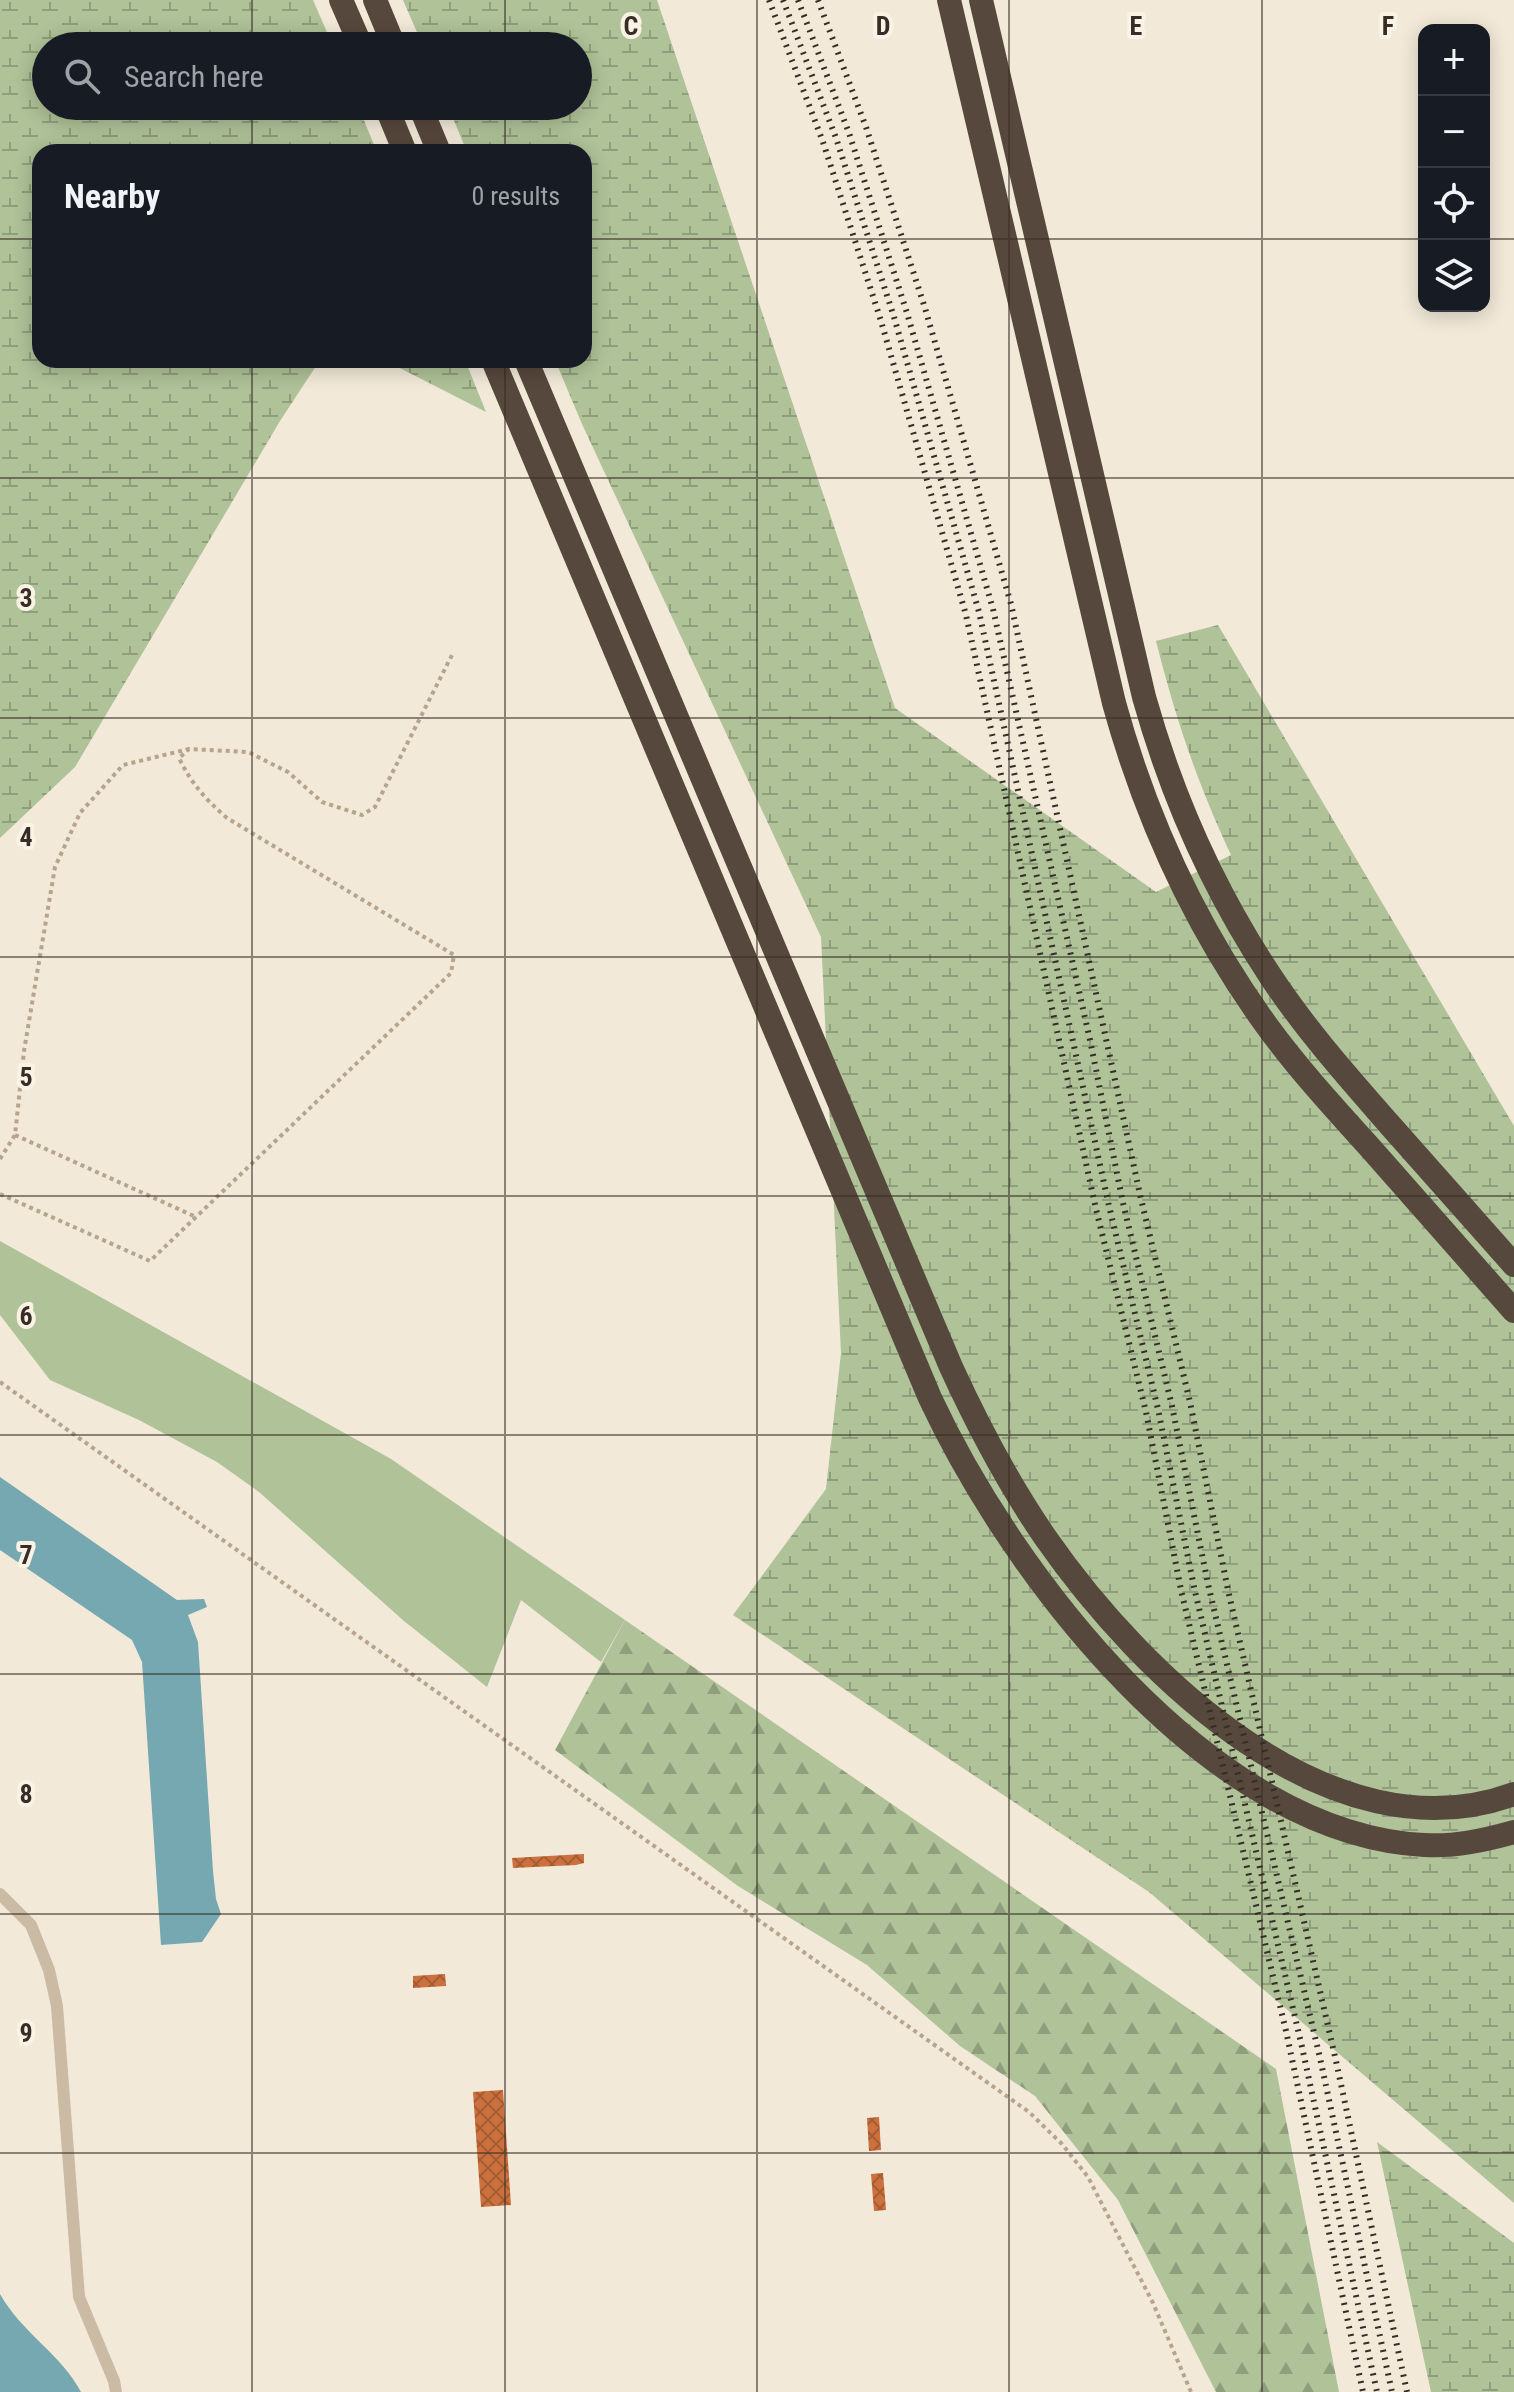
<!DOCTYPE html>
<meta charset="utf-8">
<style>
:root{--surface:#171b24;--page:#242831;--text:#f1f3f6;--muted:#9ea1a6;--line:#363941}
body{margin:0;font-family:"Roboto Condensed",sans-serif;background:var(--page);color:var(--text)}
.controls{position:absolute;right:24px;top:24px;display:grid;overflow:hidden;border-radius:16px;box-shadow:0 4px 20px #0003}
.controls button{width:72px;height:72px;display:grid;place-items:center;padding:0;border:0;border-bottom:2px solid var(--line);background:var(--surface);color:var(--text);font:40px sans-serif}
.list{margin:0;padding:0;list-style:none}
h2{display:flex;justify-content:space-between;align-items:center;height:104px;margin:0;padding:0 32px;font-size:34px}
h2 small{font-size:26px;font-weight:400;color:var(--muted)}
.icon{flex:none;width:44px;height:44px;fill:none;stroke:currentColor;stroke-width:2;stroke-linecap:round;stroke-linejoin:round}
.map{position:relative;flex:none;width:1514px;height:2392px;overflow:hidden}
.search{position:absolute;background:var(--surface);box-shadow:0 4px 20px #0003;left:32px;top:32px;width:560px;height:88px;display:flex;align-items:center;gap:20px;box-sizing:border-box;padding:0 28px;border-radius:44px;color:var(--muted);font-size:30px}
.panel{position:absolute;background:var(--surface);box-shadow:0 4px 20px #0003;left:32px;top:144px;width:560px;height:224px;border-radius:24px}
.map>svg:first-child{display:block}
.grass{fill:#afc298}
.forest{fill:url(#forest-firs)}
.wetland{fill:url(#wetland-marsh)}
.water{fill:#76a8b1}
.building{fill:url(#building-cross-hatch)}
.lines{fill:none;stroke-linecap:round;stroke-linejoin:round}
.path{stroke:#b7a48e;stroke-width:4;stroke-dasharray:4 4;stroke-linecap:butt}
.lane{stroke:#cbbaa4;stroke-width:12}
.highway{stroke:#57483d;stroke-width:24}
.rail{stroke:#362d26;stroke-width:6;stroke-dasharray:2 6;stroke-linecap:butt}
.grid{fill:none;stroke:#362d26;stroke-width:2;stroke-opacity:0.55}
.grid-label{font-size:26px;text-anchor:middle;font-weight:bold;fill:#362d26;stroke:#faf3e5;stroke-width:8;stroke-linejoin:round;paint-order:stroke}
</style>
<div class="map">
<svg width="1514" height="2392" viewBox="0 0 1514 2392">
<defs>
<pattern id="forest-firs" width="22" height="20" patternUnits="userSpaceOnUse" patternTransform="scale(2)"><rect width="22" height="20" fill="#afc298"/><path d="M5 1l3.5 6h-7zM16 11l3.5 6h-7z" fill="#8f9e7c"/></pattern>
<pattern id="wetland-marsh" width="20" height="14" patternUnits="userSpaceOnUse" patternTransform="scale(2)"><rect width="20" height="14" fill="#afc298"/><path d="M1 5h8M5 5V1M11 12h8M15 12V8" fill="none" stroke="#8f9e7c"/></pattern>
<pattern id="building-cross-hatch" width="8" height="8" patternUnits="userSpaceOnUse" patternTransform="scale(2)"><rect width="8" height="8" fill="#cc703d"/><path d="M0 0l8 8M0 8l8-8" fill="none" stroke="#a65c33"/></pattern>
</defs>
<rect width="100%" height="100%" fill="#f2e9d8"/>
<!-- grass -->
<polygon class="grass" points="0,1241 391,1459 625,1620 601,1662 521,1600 487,1687 404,1621 259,1492 217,1462 139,1420 50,1380 0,1315"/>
<!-- forest -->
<polygon class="forest" points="625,1620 1276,2069 1339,2392 1216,2392 1118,2200 1035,2096 960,2046 867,1965 738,1886 555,1750"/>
<!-- wetland -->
<g class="wetland">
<polygon points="0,0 313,0 333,46 46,46 46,106 358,106 377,152 40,152 40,360 320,360 280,421 75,767 0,838"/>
<path d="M403,0h254l238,708 261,184 75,-37c-34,-73 -55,-135 -75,-214l62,-16 296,501v1077l-365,-311 -416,-277 93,-126 15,-136 -20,-416 -239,-513 -27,-64h29v-208h-117l-19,-46h130v-60h-155z"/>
<polygon points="384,360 465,360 486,412"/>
<polygon points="1377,2142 1514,2243 1514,2392 1431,2392"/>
</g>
<!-- water -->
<g class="water">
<polygon points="0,1477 177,1600 204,1599 207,1607 188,1615 198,1642 213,1871 216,1899 221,1914 202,1942 161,1945 142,1662 132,1640 0,1550"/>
<path d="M0,2294c21,38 62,61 81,98h-81z"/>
</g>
<!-- building -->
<g class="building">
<polygon points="584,1854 584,1863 576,1865 513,1868 512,1858"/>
<polygon points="445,1974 446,1986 413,1988 413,1976"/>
<polygon points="503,2090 511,2205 481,2207 473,2092"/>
<polygon points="879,2117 881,2150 869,2151 867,2118"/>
<polygon points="883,2173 886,2210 874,2211 871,2174"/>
</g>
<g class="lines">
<!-- path -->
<g class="path">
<polyline points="15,1135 196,1217"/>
<polyline points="0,1159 15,1135 24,1051 55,867 80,813 123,765 189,749 248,752 288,772 322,802 362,815 375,807 453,653"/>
<path d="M0,1194l150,67 301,-288 3,-18 -227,-137c-21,-18 -36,-35 -48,-60l10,-9"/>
<polyline points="0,1382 1029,2112 1062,2144 1088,2177 1153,2303 1191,2392"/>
</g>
<!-- lane -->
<polyline class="lane" points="0,1894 31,1925 49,1970 57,2006 79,2297 114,2381 116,2392"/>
<!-- highway -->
<g class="highway">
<polyline points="341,0 361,46"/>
<polyline points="375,0 394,46"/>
<path d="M949,0l165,703c32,116 82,225 153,323 32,44 70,85 106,125 47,54 94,107 141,160"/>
<path d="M981,0l163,697c28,100 70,194 127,280 35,53 77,100 118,147 42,47 83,94 125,141"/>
<polyline points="386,106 405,152"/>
<polyline points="420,106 439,152"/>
<path d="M493,360l437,1038c83,178 280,436 494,447 31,2 61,-5 90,-13"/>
<path d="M526,360l425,1007c27,59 57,116 94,170 95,137 286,324 469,257"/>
</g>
<!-- rail -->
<g class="rail">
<polyline points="769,0 823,142 881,321 966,615 1096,1209 1146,1412 1181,1590 1286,2031 1363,2392"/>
<polyline points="783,0 836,138 894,317 979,612 1109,1206 1158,1409 1194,1587 1302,2047 1377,2392"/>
<polyline points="798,0 849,133 907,313 993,609 1090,1040 1123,1203 1172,1406 1208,1584 1320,2058 1392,2392"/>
<polyline points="818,0 866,127 925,308 1011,604 1141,1199 1190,1402 1228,1590 1336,2061 1407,2392"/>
</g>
</g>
<!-- grid -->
<path class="grid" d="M252,0v46M505,0v46M757,0v2392M1009,0v2392M1262,0v2392M252,106v46M505,106v46M0,239h40M584,239h840M1484,239h30M252,360v2032M505,360v2032M0,478h1514M0,718h1514M0,957h1514M0,1196h1514M0,1435h1514M0,1674h1514M0,1914h1514M0,2153h1514"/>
<g class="grid-label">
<text x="631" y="35">C</text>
<text x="883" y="35">D</text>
<text x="1136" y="35">E</text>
<text x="1388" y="35">F</text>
<text x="26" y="607">3</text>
<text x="26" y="846">4</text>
<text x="26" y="1086">5</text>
<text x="26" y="1325">6</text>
<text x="26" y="1564">7</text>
<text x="26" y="1803">8</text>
<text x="26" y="2042">9</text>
</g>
</svg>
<div class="controls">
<button>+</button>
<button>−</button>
<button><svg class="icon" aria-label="locate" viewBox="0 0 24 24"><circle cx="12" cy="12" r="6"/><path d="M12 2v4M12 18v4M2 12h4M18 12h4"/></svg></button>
<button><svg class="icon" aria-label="layers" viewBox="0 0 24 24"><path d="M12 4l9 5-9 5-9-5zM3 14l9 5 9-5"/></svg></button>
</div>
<div class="search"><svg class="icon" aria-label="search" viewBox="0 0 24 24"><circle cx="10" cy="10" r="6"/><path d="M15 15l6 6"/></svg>Search here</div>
<section class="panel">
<h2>Nearby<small>0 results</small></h2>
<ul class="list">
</ul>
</section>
</div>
